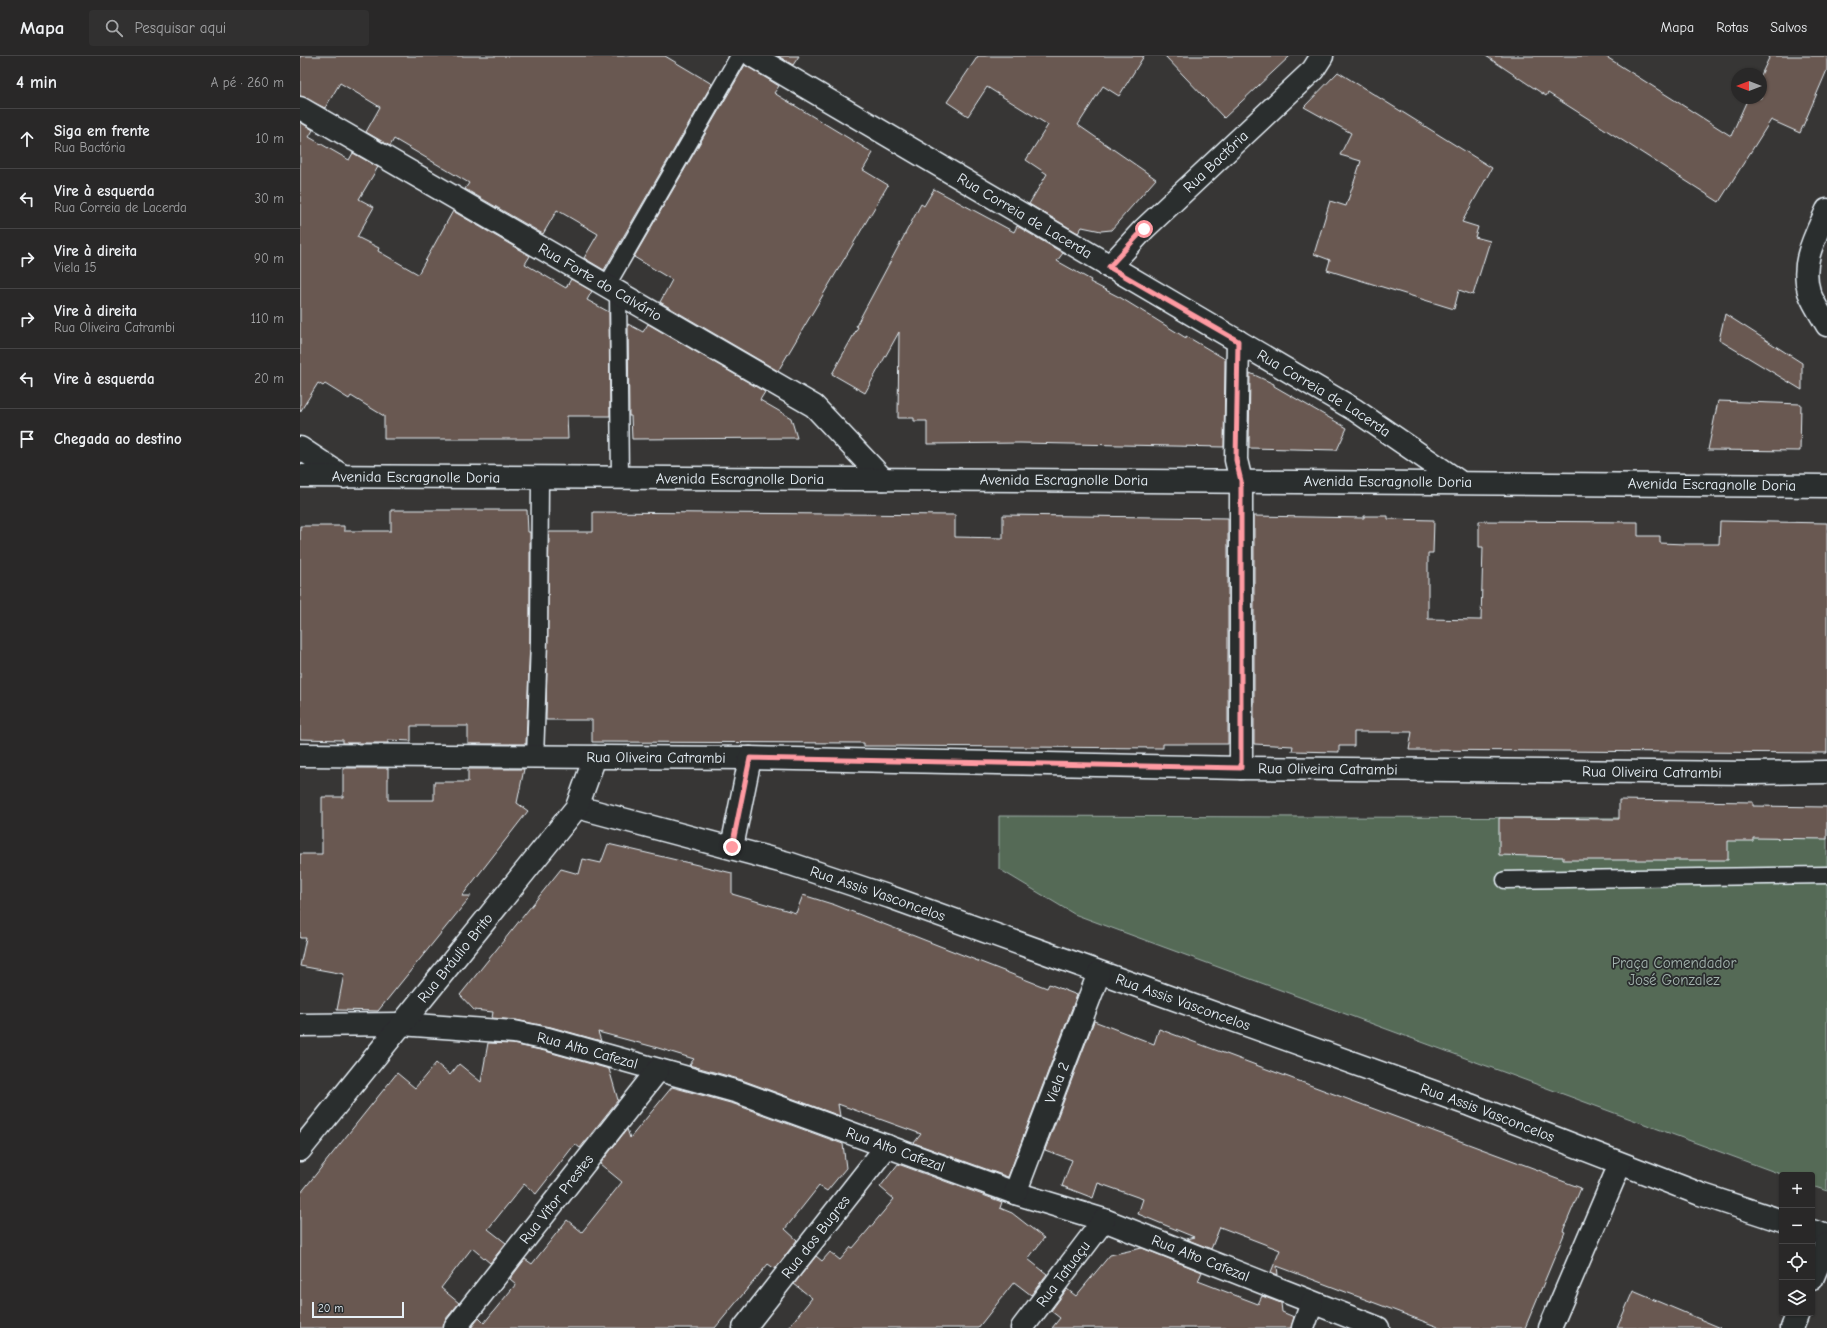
<!DOCTYPE html>
<html lang="pt">
<meta charset="utf-8">
<style>
:root{--surface:#292828;--page:#313030;--text:#f1f3f6;--muted:#a5a6a8;--line:#454445}
body{margin:0;font-family:"Comic Neue",sans-serif;background:var(--page);color:var(--text)}
.controls{position:absolute;right:12px;bottom:12px;display:grid;overflow:hidden;border-radius:4px;box-shadow:0 1px 3px #0004}
.controls button{width:36px;height:36px;display:grid;place-items:center;padding:0;border:0;border-bottom:1px solid var(--line);background:var(--surface);color:var(--text);font:20px sans-serif}
.compass{position:absolute;left:1431px;top:12px;width:36px;height:36px;border-radius:50%;background:var(--surface);box-shadow:0 1px 3px #0004;rotate:270deg}
.scale{position:absolute;left:12px;bottom:10px;width:92px;box-sizing:border-box;padding-left:4px;border:2px solid #e8f1f8;border-top:0;font-size:11px;line-height:14px;white-space:nowrap;color:#e8f1f8;-webkit-text-stroke:3px #2a2d2e;paint-order:stroke}
.stop{position:absolute;width:12px;height:12px;margin:-9px;border:3px solid #ff9aa2;border-radius:50%;background:#fff}
.stop.end{background:#ff9aa2;border-color:#fff;box-shadow:0 1px 4px #0008}
.list{margin:0;padding:0;list-style:none}
h2{display:flex;justify-content:space-between;align-items:center;height:52px;margin:0;padding:0 16px;font-size:17px}
h2 small{font-size:13px;font-weight:400;color:var(--muted)}
.list li{display:grid;grid-template-columns:26px 1fr auto;gap:12px;align-items:center;box-sizing:border-box;height:60px;padding:0 16px;border-top:1px solid var(--line)}
.list b{display:block;font-size:15px;white-space:nowrap}
.list p{margin:0;font-size:13px;white-space:nowrap;color:var(--muted)}
.list em{font-size:13px;font-style:normal;color:var(--muted)}
.icon{flex:none;width:22px;height:22px;fill:none;stroke:currentColor;stroke-width:2;stroke-linecap:round;stroke-linejoin:round}
.map{position:relative;flex:none;width:1527px;height:1272px;overflow:hidden}
header{display:flex;align-items:center;gap:24px;box-sizing:border-box;height:56px;padding:0 20px;background:var(--surface);border-bottom:1px solid var(--line)}
header strong{font-size:19px}
nav{display:flex;gap:22px;margin-inline-start:auto;font-size:14px}
.search{width:280px;height:36px;background:var(--page);display:flex;align-items:center;gap:10px;box-sizing:border-box;padding:0 14px;border-radius:4px;color:var(--muted);font-size:15px}
main{display:flex}
aside{flex:1;background:var(--surface)}
.map>svg:first-child{display:block}
.green{fill:#546b57;stroke:#9eaea8}
.building{fill:#695951;stroke:#e8f1f8}
.lines{fill:none;stroke-linecap:round;stroke-linejoin:round}
.lane-casing{stroke:#e8f1f8;stroke-width:19}
.street-casing{stroke:#e8f1f8;stroke-width:25}
.lane{stroke:#2a2d2e;stroke-width:16}
.street{stroke:#2a2d2e;stroke-width:22}
.route{stroke:#ff9aa2;stroke-width:5}
.labels{text-anchor:middle;dominant-baseline:central;stroke-width:3.5;stroke-linejoin:round;paint-order:stroke}
.street-label{font-size:15px;fill:#e8f1f8;stroke:#2a2d2e}
.park-label{font-size:15px;fill:#a5b5b0;stroke:#2a2d2e}
</style>
<header>
<strong>Mapa</strong>
<div class="search"><svg class="icon" aria-label="search" viewBox="0 0 24 24"><circle cx="10" cy="10" r="6"/><path d="M15 15l6 6"/></svg>Pesquisar aqui</div>
<nav><a>Mapa</a><a>Rotas</a><a>Salvos</a></nav>
</header>
<main>
<aside>
<h2>4 min<small>A pé · 260 m</small></h2>
<ul class="list">
<li><svg class="icon" aria-label="ahead" viewBox="0 0 24 24"><path d="M12 20V5M6 11l6-6 6 6"/></svg><div><b>Siga em frente</b><p>Rua Bactória</p></div><em>10 m</em></li>
<li><svg class="icon" aria-label="left" viewBox="0 0 24 24"><path d="M17 20v-9H6M10 6l-5 5 5 5"/></svg><div><b>Vire à esquerda</b><p>Rua Correia de Lacerda</p></div><em>30 m</em></li>
<li><svg class="icon" aria-label="right" viewBox="0 0 24 24"><path d="M7 20v-9h11M14 6l5 5-5 5"/></svg><div><b>Vire à direita</b><p>Viela 15</p></div><em>90 m</em></li>
<li><svg class="icon" aria-label="right" viewBox="0 0 24 24"><path d="M7 20v-9h11M14 6l5 5-5 5"/></svg><div><b>Vire à direita</b><p>Rua Oliveira Catrambi</p></div><em>110 m</em></li>
<li><svg class="icon" aria-label="left" viewBox="0 0 24 24"><path d="M17 20v-9H6M10 6l-5 5 5 5"/></svg><div><b>Vire à esquerda</b></div><em>20 m</em></li>
<li><svg class="icon" aria-label="arrive" viewBox="0 0 24 24"><path d="M6 21V4h12l-3 4 3 4H6"/></svg><div><b>Chegada ao destino</b></div></li>
</ul>
</aside>
<div class="map">
<svg width="1527" height="1272" viewBox="0 0 1527 1272">
<rect width="100%" height="100%" fill="#373635"/>
<filter id="ink" filterUnits="userSpaceOnUse"><feTurbulence type="fractalNoise" baseFrequency=".025" numOctaves="2"/><feDisplacementMap in="SourceGraphic" scale="8" xChannelSelector="R" yChannelSelector="G"/><feConvolveMatrix kernelMatrix="1 2 1 2 8 2 1 2 1" color-interpolation-filters="sRGB"/></filter>
<g filter="url(#ink)">
<!-- green -->
<polygon class="green" points="699,760 1334,762 1527,765 1527,1135 1512,1130 1512,1119 1483,1119 774,858 699,813"/>
<!-- building -->
<g class="building">
<polygon points="0,0 365,0 412,28 304,214 284,202 298,178 257,154 243,178 165,133 169,127 94,83 90,90 66,76 80,51 40,27 25,52 0,40"/>
<polygon points="478,0 499,0 493,9"/>
<polygon points="678,0 844,0 819,40 803,30 778,69 856,123 811,174 801,175 782,171 778,177 729,148 747,118 726,104 748,69 687,31 668,60 647,46"/>
<polygon points="865,0 990,0 924,62"/>
<polygon points="1186,0 1305,0 1431,80 1448,42 1461,42 1461,19 1470,0 1527,0 1527,14 1500,77 1471,64 1419,146 1248,37 1246,40"/>
<polygon points="445,9 479,30 474,37 573,97 563,114 588,129 478,315 360,246 372,224 334,201"/>
<polygon points="1038,16 1192,112 1162,166 1178,171 1175,181 1190,185 1173,239 1159,234 1154,253 1027,214 1030,204 1014,198 1030,145 1046,150 1061,105 1040,99 1051,77 1004,51"/>
<polygon points="0,66 13,74 9,81 49,104 53,97 78,111 59,143 74,151 57,181 79,192 78,195 118,218 153,155 230,200 225,208 266,232 271,223 292,235 287,244 309,256 310,360 267,360 268,383 84,383 84,360 51,340 49,343 25,328 23,330 18,327 0,356"/>
<polygon points="634,133 714,176 717,170 763,197 757,205 791,224 790,226 821,242 886,282 886,280 925,303 924,391 720,387 627,388 627,365 614,365 614,362 598,362 599,276 565,337 532,318 558,271 556,270 621,148 624,150"/>
<polygon points="1425,258 1502,307 1502,334 1419,284"/>
<polygon points="328,268 343,276 348,268 465,336 460,344 491,362 497,382 332,383 331,360 329,360"/>
<polygon points="950,317 974,328 974,330 1047,372 1037,394 949,392"/>
<polygon points="1418,345 1501,348 1500,395 1408,394"/>
<polygon points="91,454 227,454 228,476 230,476 230,585 226,688 168,688 168,670 111,670 111,685 88,684 88,687 43,687 43,684 0,683 0,470 44,470 44,475 91,475"/>
<polygon points="293,456 655,459 655,481 703,482 703,459 928,462 928,688 863,688 863,692 587,690 564,690 564,687 292,686 292,664 246,664 249,476 293,476"/>
<polygon points="954,460 1064,462 1064,460 1088,460 1088,463 1134,464 1133,497 1128,497 1128,563 1178,564 1181,564 1183,491 1179,491 1179,465 1338,466 1338,480 1360,480 1360,487 1385,488 1419,488 1420,465 1527,467 1527,697 1109,694 1112,676 1054,676 1054,690 1039,690 1039,696 992,695 993,690 954,688"/>
<polygon points="43,712 88,712 88,744 134,744 134,726 168,726 168,713 224,713 217,747 228,755 162,840 171,840 78,955 37,954 44,918 0,910 6,882 0,882 0,798 22,798 22,741 43,741"/>
<polygon points="1319,744 1453,746 1453,750 1527,751 1527,783 1453,782 1453,785 1428,785 1428,804 1263,804 1263,801 1199,799 1199,762 1319,763"/>
<polygon points="308,788 432,817 432,838 496,857 503,839 535,849 747,932 749,928 777,939 708,1121 614,1087 621,1078 538,1048 540,1060 442,1024 389,1009 394,1003 358,992 298,976 301,985 251,971 216,964 192,962 193,956 174,954 160,939 261,813 279,818 283,803 301,807"/>
<polygon points="794,965 854,988 859,973 1249,1118 1249,1120 1281,1132 1263,1175 1265,1176 1225,1272 1141,1272 977,1210 978,1219 971,1216 980,1194 920,1171 911,1193 886,1183 894,1181 838,1158 843,1143 798,1127 793,1142 762,1130 772,1104 745,1094"/>
<polygon points="188,987 212,988 245,995 309,1013 318,1044 280,1092 275,1088 236,1138 224,1128 188,1173 206,1187 190,1207 172,1192 141,1232 159,1247 145,1264 143,1272 0,1272 0,1138 97,1017 115,1032 136,1007 150,1019 159,1008 181,1026"/>
<polygon points="372,1031 434,1048 543,1088 546,1112 527,1135 519,1130 485,1173 497,1184 475,1213 468,1208 415,1272 171,1272 179,1262 184,1267 216,1228 210,1223 225,1203 232,1208 267,1164 282,1176 322,1126 300,1108 327,1073 330,1082"/>
<polygon points="598,1108 702,1146 700,1152 712,1157 744,1182 728,1203 747,1218 731,1239 714,1226 678,1272 488,1272 512,1242 494,1228 516,1200 522,1205 530,1196 540,1204 551,1191 553,1192 594,1143 580,1131"/>
<polygon points="842,1192 902,1216 898,1225 958,1248 962,1240 981,1247 982,1256 994,1261 991,1272 752,1272 760,1262 751,1255 767,1233 776,1240 810,1199"/>
<polygon points="1333,1235 1421,1272 1317,1272"/>
</g>
<g class="lines">
<defs>
<g id="lane">
<polyline points="307,229 439,0"/>
<polyline points="318,236 320,422"/>
<polyline points="235,702 239,585 240,422"/>
<polyline points="1205,824 1527,819"/>
</g>
<g id="street">
<path id="s1" d="M453,0l602,354 102,70"/>
<path id="s2" d="M0,52l514,298 69,73"/>
<path d="M1527,154c-12,27 -27,53 -18,82 4,11 12,23 18,33"/>
<path id="s3" d="M809,211l35,-38 169,-159 9,-14"/>
<polyline points="938,285 936,404 941,425 941,712"/>
<polyline points="0,392 44,421"/>
<path id="s4" d="M0,420c509,5 1018,2 1527,10"/>
<path id="s5" d="M0,699l450,3 491,10 512,5 74,-1"/>
<path id="s6" d="M277,751l214,57 99,33 580,208 230,89 82,27"/>
<polyline points="432,791 450,702"/>
<path id="s7" d="M0,969l100,-1 114,8 34,7 190,53 277,101 89,27 274,108"/>
<path id="s8" d="M0,1094l277,-343 18,-50"/>
<path id="s9" d="M715,1137l84,-220"/>
<polyline points="1512,1175 1527,1180"/>
<polyline points="1512,1223 1527,1188"/>
<path id="s10" d="M155,1272l203,-258"/>
<path id="s11" d="M444,1272l143,-182"/>
<path id="s12" d="M722,1272l82,-108"/>
<polyline points="1003,1272 1012,1247"/>
<polyline points="1250,1272 1320,1108"/>
<polyline points="1492,1272 1498,1257"/>
</g>
</defs>
<!-- lane casing -->
<use href="#lane" class="lane-casing"/>
<!-- street casing -->
<use href="#street" class="street-casing"/>
<!-- lane -->
<use href="#lane" class="lane"/>
<!-- street -->
<use href="#street" class="street"/>
</g>
</g>
<g class="lines" filter="url(#ink)">
<!-- route -->
<polyline class="route" points="432,791 450,702 941,712 941,425 936,404 938,285 809,211 844,173"/>
</g>
<g class="labels">
<!-- street labels -->
<g class="street-label">
<text stroke="none"><textPath href="#s3" startOffset="150">Rua Bactória</textPath></text>
<text stroke="none"><textPath href="#s1" startOffset="315">Rua Correia de Lacerda</textPath></text>
<text stroke="none"><textPath href="#s2" startOffset="347">Rua Forte do Calvário</textPath></text>
<text stroke="none"><textPath href="#s1" startOffset="663">Rua Correia de Lacerda</textPath></text>
<text stroke="none"><textPath href="#s4" startOffset="116">Avenida Escragnolle Doria</textPath></text>
<text stroke="none"><textPath href="#s4" startOffset="440">Avenida Escragnolle Doria</textPath></text>
<text stroke="none"><textPath href="#s4" startOffset="764">Avenida Escragnolle Doria</textPath></text>
<text stroke="none"><textPath href="#s4" startOffset="1088">Avenida Escragnolle Doria</textPath></text>
<text stroke="none"><textPath href="#s4" startOffset="1412">Avenida Escragnolle Doria</textPath></text>
<text stroke="none"><textPath href="#s5" startOffset="356">Rua Oliveira Catrambi</textPath></text>
<text stroke="none"><textPath href="#s5" startOffset="1028">Rua Oliveira Catrambi</textPath></text>
<text stroke="none"><textPath href="#s5" startOffset="1352">Rua Oliveira Catrambi</textPath></text>
<text stroke="none"><textPath href="#s6" startOffset="313">Rua Assis Vasconcelos</textPath></text>
<text stroke="none"><textPath href="#s8" startOffset="247">Rua Bráulio Brito</textPath></text>
<text stroke="none"><textPath href="#s6" startOffset="637">Rua Assis Vasconcelos</textPath></text>
<text stroke="none"><textPath href="#s7" startOffset="290">Rua Alto Cafezal</textPath></text>
<text stroke="none"><textPath href="#s9" startOffset="118">Viela 2</textPath></text>
<text stroke="none"><textPath href="#s6" startOffset="961">Rua Assis Vasconcelos</textPath></text>
<text stroke="none"><textPath href="#s7" startOffset="614">Rua Alto Cafezal</textPath></text>
<text stroke="none"><textPath href="#s10" startOffset="164">Rua Vitor Prestes</textPath></text>
<text stroke="none"><textPath href="#s11" startOffset="116">Rua dos Bugres</textPath></text>
<text stroke="none"><textPath href="#s7" startOffset="938">Rua Alto Cafezal</textPath></text>
<text stroke="none"><textPath href="#s12" startOffset="68">Rua Tatuaçu</textPath></text>
</g>
<!-- park labels -->
<g class="park-label">
<text x="1374" y="907">Praça Comendador<tspan x="1374" dy="17">José Gonzalez</tspan></text>
</g>
</g>
</svg>
<div class="controls">
<button>+</button>
<button>−</button>
<button><svg class="icon" aria-label="locate" viewBox="0 0 24 24"><circle cx="12" cy="12" r="6"/><path d="M12 2v4M12 18v4M2 12h4M18 12h4"/></svg></button>
<button><svg class="icon" aria-label="layers" viewBox="0 0 24 24"><path d="M12 4l9 5-9 5-9-5zM3 14l9 5 9-5"/></svg></button>
</div>
<svg class="compass" viewBox="-18 -18 36 36"><path d="M0-13l5 13h-10z" fill="#e53935"/><path d="M0 13l5-13h-10z" fill="#a5a6a8"/></svg>
<div class="scale">20 m</div>
<div class="stop" style="left:844px;top:173px"></div>
<div class="stop end" style="left:432px;top:791px"></div>
</div>
</main>
